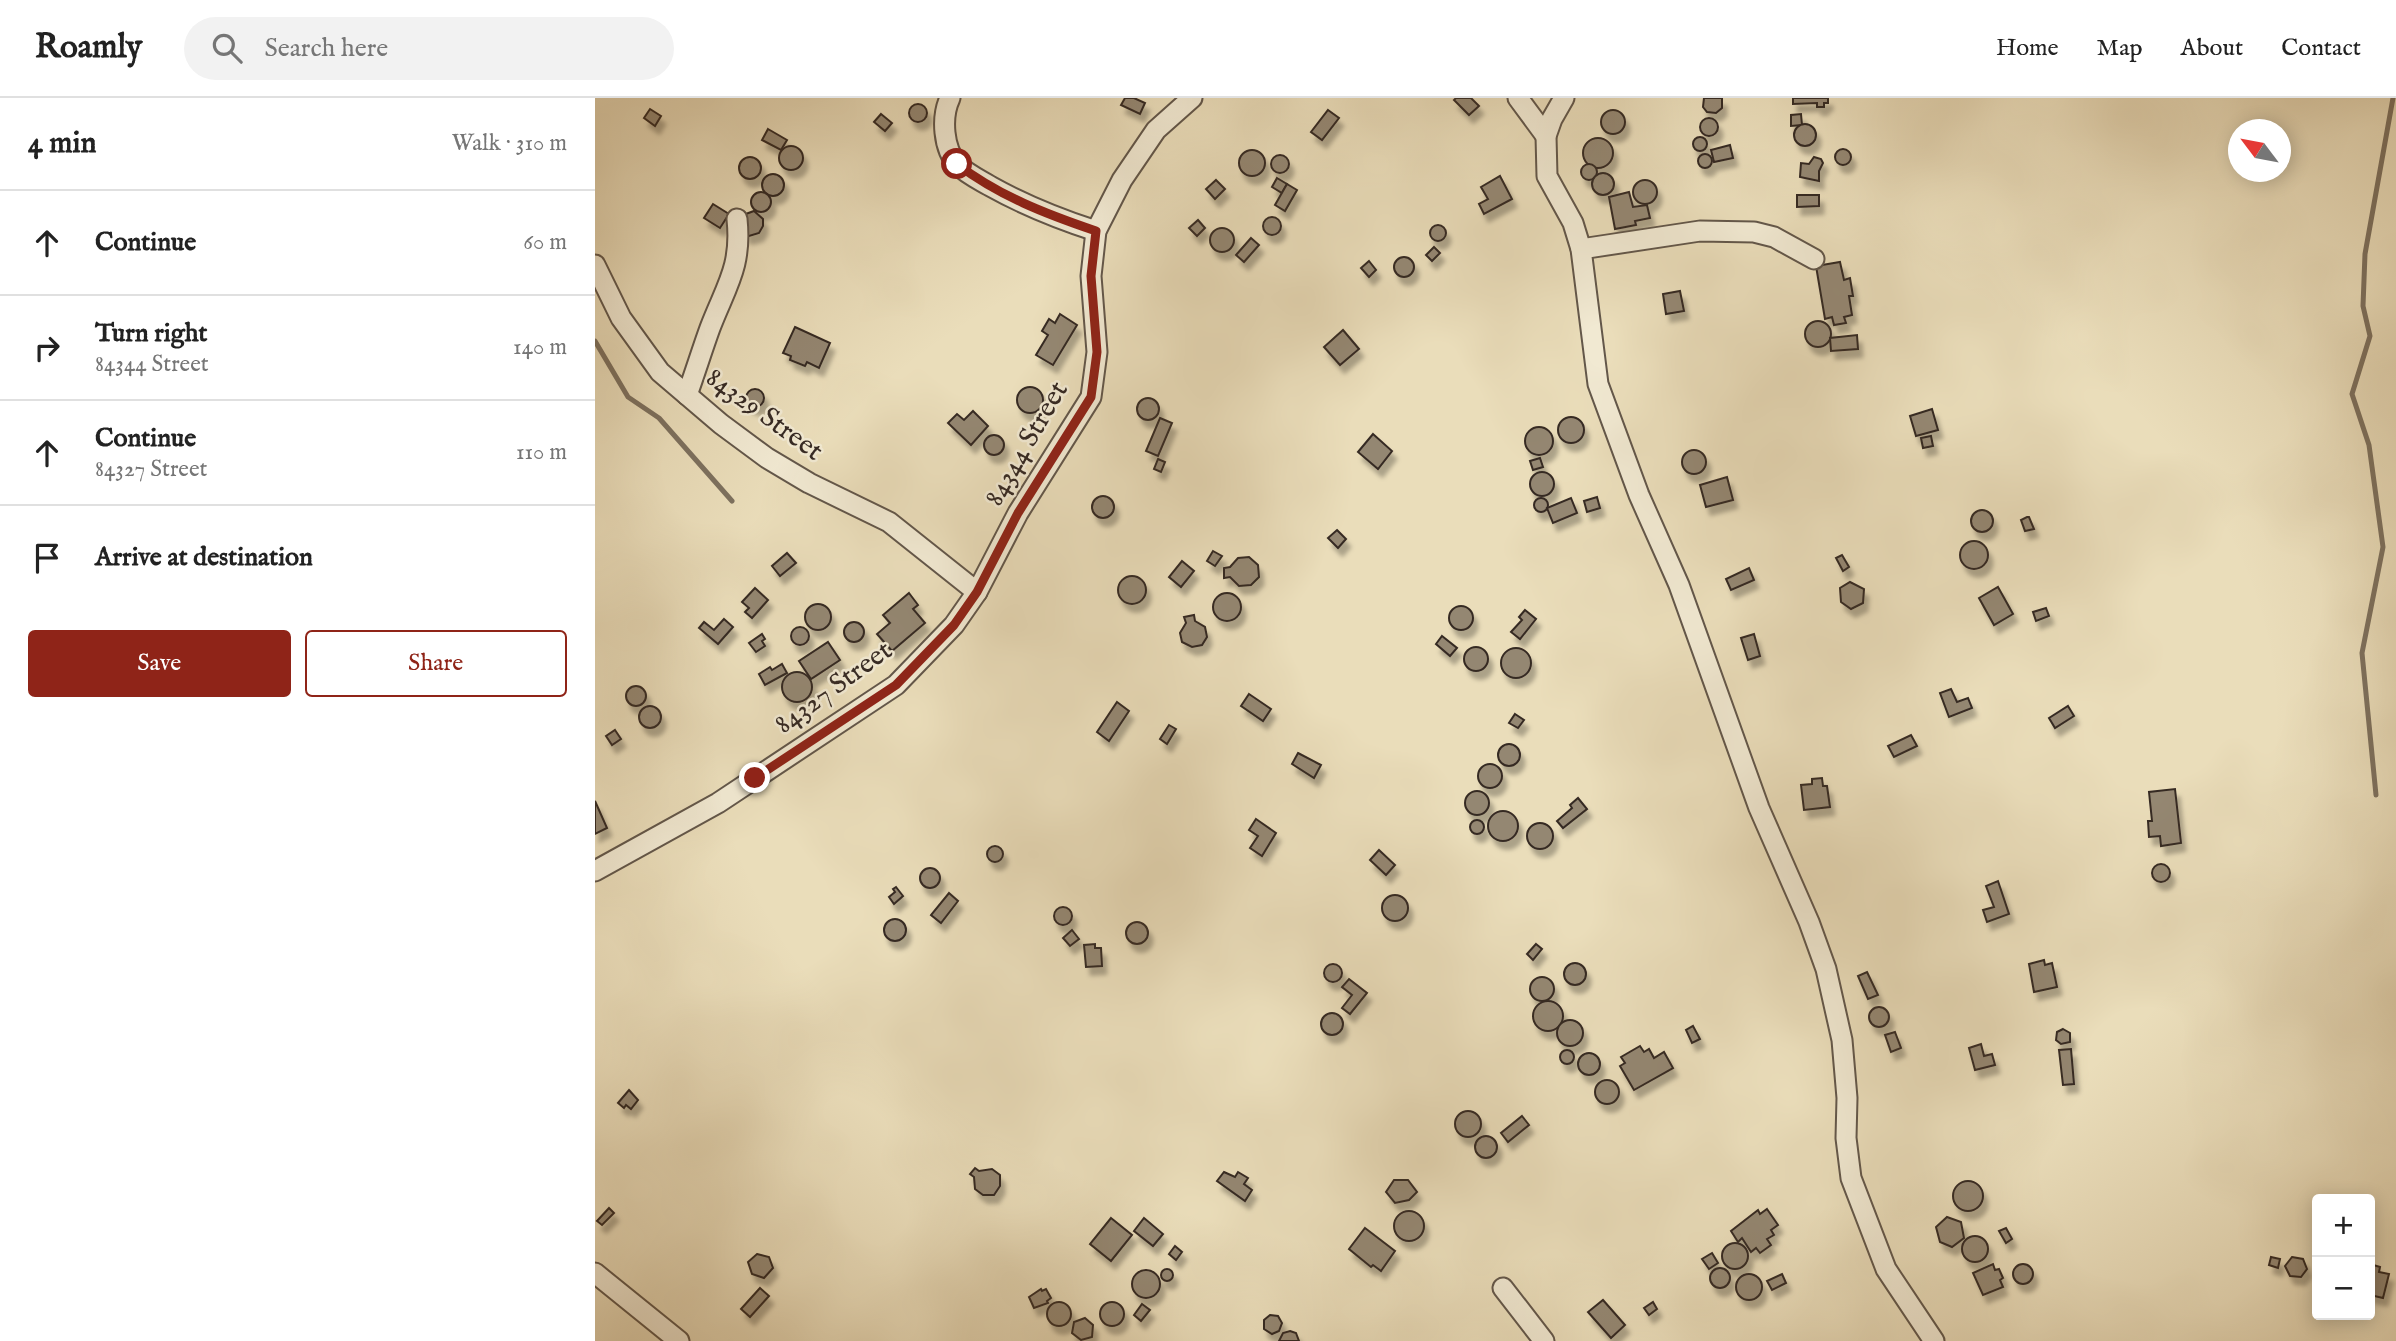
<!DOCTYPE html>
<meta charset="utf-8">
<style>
:root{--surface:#fff;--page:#f2f2f2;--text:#222;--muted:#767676;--line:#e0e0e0;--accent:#8f2418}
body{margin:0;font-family:"IM FELL English",serif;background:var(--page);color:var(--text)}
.controls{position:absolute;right:21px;bottom:21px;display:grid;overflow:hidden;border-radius:7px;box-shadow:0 4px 18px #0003}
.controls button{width:63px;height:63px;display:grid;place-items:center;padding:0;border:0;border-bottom:2px solid var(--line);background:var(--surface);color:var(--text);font:35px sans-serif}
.compass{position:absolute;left:1633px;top:21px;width:63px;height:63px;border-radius:50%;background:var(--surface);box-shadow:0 4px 18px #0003;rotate:302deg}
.stop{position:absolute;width:21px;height:21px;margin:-16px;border:5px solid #8f2418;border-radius:50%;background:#fff}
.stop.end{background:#8f2418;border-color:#fff;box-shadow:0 2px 7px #0008}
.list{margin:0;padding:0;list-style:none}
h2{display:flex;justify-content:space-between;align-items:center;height:91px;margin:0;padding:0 28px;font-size:30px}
h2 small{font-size:23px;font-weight:400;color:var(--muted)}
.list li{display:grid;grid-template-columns:46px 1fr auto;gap:21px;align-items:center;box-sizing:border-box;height:105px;padding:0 28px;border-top:2px solid var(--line)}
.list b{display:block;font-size:26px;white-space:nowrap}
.list p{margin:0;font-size:23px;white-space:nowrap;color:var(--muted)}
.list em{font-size:23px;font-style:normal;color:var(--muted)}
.actions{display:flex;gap:14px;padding:21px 28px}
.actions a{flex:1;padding:16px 0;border:2px solid var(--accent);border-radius:7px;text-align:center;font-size:24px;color:var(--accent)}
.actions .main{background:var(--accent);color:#fff}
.icon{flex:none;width:38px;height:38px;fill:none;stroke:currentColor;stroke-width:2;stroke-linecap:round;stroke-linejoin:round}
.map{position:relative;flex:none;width:1801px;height:1243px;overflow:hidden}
header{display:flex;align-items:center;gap:42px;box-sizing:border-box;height:98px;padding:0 35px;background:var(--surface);border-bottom:2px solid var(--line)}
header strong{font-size:33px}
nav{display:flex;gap:38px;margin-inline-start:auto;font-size:24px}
.search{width:490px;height:63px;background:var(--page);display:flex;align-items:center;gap:18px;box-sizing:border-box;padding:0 24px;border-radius:38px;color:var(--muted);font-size:26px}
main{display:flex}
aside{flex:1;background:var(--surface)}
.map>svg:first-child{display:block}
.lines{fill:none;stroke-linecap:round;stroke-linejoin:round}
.stream{stroke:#7d715f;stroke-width:5}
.building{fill:#948772;stroke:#362a24;stroke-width:2;filter:url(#shadow)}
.street-casing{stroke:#63574a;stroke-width:23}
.street{stroke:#f1e9d2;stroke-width:19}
.route{stroke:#8f2418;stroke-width:9}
.labels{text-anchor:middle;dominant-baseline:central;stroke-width:5;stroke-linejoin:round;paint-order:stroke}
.street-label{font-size:28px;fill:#362a24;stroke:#f1e9d2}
</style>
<header>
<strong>Roamly</strong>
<div class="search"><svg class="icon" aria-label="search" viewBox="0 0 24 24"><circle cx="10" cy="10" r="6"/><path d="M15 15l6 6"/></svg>Search here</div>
<nav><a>Home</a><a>Map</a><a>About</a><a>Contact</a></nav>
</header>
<main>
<aside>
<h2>4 min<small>Walk · 310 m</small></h2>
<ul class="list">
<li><svg class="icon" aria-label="ahead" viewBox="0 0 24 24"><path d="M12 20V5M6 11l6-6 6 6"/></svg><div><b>Continue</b></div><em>60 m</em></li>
<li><svg class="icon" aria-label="right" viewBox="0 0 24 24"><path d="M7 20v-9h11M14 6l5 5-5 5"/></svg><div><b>Turn right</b><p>84344 Street</p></div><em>140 m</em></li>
<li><svg class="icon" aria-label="ahead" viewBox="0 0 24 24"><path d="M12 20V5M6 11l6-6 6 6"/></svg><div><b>Continue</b><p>84327 Street</p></div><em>110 m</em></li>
<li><svg class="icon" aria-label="arrive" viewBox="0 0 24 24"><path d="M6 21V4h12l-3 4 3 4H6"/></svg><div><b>Arrive at destination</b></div></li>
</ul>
<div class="actions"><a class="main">Save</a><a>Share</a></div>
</aside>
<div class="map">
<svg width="1801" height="1243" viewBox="0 0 1801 1243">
<defs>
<filter id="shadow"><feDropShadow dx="4.5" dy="8" stdDeviation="2" flood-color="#0004"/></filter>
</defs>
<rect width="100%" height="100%" fill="#eaddba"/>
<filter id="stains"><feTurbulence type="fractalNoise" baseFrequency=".00286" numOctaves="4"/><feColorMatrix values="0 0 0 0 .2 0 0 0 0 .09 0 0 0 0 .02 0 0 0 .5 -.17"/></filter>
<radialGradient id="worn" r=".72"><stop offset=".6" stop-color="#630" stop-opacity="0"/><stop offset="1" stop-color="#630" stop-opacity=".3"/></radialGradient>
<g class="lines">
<!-- stream -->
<g class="stream">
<polyline points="0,243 33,299 64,320 137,403"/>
<polyline points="1781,697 1767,555 1788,449 1774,347 1757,296 1775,238 1768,208 1770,156 1798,0"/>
</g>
</g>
<!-- building -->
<g class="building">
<polygon points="530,0 539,0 550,5 545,16 526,7"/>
<polygon points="861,0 876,0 884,8 874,17 859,2"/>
<polygon points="1109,0 1127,0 1127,10 1121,15 1112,14 1108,9"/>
<polygon points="1198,0 1233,0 1233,5 1229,5 1229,9 1222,9 1222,5 1198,6"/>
<circle cx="323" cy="15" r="9"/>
<polygon points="55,11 66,18 60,28 49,20"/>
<circle cx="1018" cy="24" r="12"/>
<polygon points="733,12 744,20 727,42 716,34"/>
<polygon points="286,16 297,25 290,33 279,24"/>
<polygon points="1206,16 1207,27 1196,28 1196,17"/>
<circle cx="1114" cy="29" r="9"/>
<circle cx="1210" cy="37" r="11"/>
<polygon points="173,31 192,42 186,52 167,42"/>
<circle cx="1105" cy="46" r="7"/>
<circle cx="1003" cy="55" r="15"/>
<polygon points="1135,47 1138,60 1119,64 1116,52"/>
<circle cx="196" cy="60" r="12"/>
<circle cx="1248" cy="59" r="8"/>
<circle cx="657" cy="65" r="13"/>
<circle cx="1110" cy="63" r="7"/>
<circle cx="685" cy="66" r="9"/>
<polygon points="1219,59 1226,61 1228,65 1224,73 1224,83 1205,79 1206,65 1214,66"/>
<circle cx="155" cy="70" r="11"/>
<circle cx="994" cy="74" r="8"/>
<circle cx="1008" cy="86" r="11"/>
<circle cx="178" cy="87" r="11"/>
<polygon points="905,78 917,101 889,116 884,106 893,101 886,89"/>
<polygon points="682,80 692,86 687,95 677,89"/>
<polygon points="621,82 630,91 620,101 611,91"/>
<circle cx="1050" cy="94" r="12"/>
<polygon points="692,86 702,92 690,113 680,107"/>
<polygon points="1034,94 1038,109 1052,107 1055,120 1040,123 1041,127 1020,131 1014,99"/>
<circle cx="166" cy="104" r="10"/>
<polygon points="1202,97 1224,97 1224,108 1202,109"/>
<polygon points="118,106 134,116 125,130 109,120"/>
<polygon points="159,113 168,121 168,128 164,135 154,138 150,137 148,117"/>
<circle cx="677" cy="128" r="9"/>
<polygon points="603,122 610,130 602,138 594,130"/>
<circle cx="843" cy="135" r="8"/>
<circle cx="627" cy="142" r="12"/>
<polygon points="656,140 664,147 649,164 641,157"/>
<polygon points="839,149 845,155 837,163 831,157"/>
<circle cx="809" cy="169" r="10"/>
<polygon points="774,163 781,172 774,179 766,170"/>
<polygon points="1245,164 1249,182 1255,180 1258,198 1254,198 1257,217 1249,219 1251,225 1239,227 1237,219 1230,221 1221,168"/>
<polygon points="1085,193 1089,213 1071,216 1068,196"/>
<polygon points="465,216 482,227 458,267 441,257 453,237 447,233 454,221 460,225"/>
<circle cx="1223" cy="236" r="13"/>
<polygon points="200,229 235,245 224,270 212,264 210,268 195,262 196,258 188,255"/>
<polygon points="748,232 764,251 745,267 729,249"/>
<polygon points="1262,237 1263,251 1236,253 1235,240"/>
<circle cx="435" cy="302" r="13"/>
<circle cx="160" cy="300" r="9"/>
<circle cx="553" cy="311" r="11"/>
<polygon points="1337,311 1343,332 1321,338 1315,318"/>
<polygon points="378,313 393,328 376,347 353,325 362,316 369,322"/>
<circle cx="976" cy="332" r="13"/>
<polygon points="565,320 577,325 563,358 551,353"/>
<circle cx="944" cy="343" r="14"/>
<polygon points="778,336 797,353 783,371 763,354"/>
<circle cx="399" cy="347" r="10"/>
<polygon points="1336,338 1338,348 1328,350 1326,340"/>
<circle cx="1099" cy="364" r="12"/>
<polygon points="945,360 948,369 938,372 935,363"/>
<polygon points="563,361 570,364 566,374 559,371"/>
<circle cx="947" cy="386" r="12"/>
<polygon points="1132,379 1138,402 1111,409 1105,387"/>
<circle cx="508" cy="409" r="11"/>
<polygon points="1002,399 1005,410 992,414 989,403"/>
<circle cx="946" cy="407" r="7"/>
<polygon points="976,400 982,415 958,425 952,410"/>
<circle cx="1387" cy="423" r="11"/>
<polygon points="1432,419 1434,419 1439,431 1430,433 1426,422"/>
<polygon points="742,432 751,441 743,450 733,440"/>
<circle cx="1379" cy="457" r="14"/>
<polygon points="618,453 627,458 620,468 612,463"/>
<polygon points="192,455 201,465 185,478 177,468"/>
<polygon points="1247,457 1254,469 1248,473 1241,460"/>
<polygon points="654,459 663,467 664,479 656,487 644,488 635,479 629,480 629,470 635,469 643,460"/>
<polygon points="587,463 599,473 586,489 574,479"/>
<polygon points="1154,470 1159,482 1136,492 1131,481"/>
<circle cx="537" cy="492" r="14"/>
<polygon points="1255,484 1269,491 1268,505 1256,511 1246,504 1245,490"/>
<polygon points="1403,489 1418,516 1399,527 1384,500"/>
<polygon points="160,490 173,502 157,520 150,514 154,510 147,504"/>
<circle cx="632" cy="509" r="14"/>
<polygon points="314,495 323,507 318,511 330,525 297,553 282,536 295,525 288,517"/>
<circle cx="223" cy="519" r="13"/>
<circle cx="866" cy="520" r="12"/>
<polygon points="1451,510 1454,518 1441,523 1438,514"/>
<polygon points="930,512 941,521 925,541 916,534 927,522 924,519"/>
<polygon points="599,517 600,523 610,529 612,539 607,547 597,549 587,544 585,535 591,525 589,519"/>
<polygon points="129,521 138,529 123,546 104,530 109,524 119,532"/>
<circle cx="259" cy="534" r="10"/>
<circle cx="205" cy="538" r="9"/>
<polygon points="167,536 170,541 167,543 170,548 161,554 154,545"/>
<polygon points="1159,536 1165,558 1153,562 1146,540"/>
<polygon points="847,538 862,550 855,558 841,546"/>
<polygon points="233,544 245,562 216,581 204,563"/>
<circle cx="881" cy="561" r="12"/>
<circle cx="921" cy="565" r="15"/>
<polygon points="187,566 192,575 170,587 164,576 175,569 177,572"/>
<circle cx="202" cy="589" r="15"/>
<circle cx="41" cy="598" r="10"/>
<polygon points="1356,591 1362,604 1373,600 1377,610 1354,619 1345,595"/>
<polygon points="654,596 676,611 668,623 646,608"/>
<polygon points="522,604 534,613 514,643 502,634"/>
<polygon points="1473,608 1479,618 1460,630 1454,620"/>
<circle cx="55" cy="619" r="11"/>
<polygon points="920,616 929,622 923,630 914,625"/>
<polygon points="574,627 581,631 572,646 565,641"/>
<polygon points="20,632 26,641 17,647 11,638"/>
<polygon points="1316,637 1322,648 1299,659 1293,648"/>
<circle cx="914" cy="657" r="11"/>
<polygon points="703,655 726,667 719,680 697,666"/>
<circle cx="895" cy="678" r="12"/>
<polygon points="1227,680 1228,688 1232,688 1235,709 1209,712 1206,687 1217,686 1217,681"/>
<polygon points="1580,691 1586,745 1566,748 1565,738 1554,739 1553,723 1557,723 1554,694"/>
<circle cx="882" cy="705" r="12"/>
<polygon points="983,700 992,711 968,730 962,723 977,710 975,707"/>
<polygon points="0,703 12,730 0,736"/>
<circle cx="908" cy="728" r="15"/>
<polygon points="661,721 681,735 667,758 655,750 663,738 654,732"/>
<circle cx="882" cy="729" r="7"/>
<circle cx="945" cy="738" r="13"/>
<circle cx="400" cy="756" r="8"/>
<polygon points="784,752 800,767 791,777 775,762"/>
<circle cx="1566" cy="775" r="9"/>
<circle cx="335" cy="780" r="10"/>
<polygon points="1403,783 1414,816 1392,824 1388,812 1399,809 1391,788"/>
<polygon points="301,789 308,798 299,806 294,799 300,794 298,791"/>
<polygon points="354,795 363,803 346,825 336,817"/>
<circle cx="800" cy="810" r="13"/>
<circle cx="468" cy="818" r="9"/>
<circle cx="300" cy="832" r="11"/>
<circle cx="542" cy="835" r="11"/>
<polygon points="477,832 484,841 475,848 468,840"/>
<polygon points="500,846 500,850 506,850 507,868 491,869 489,847"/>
<polygon points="941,846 947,851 938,862 932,856"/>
<polygon points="1449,862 1450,867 1457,865 1462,889 1439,894 1434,866"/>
<circle cx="980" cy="876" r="11"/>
<circle cx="738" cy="875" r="9"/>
<polygon points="1272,874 1283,897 1273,901 1263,878"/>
<circle cx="947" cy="891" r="12"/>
<polygon points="754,881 772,895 755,916 747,910 757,897 747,889"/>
<circle cx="953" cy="918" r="15"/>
<circle cx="1284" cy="919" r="10"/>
<circle cx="737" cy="926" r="11"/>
<circle cx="975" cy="935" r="13"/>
<polygon points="1098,928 1105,941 1097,945 1091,932"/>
<polygon points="1468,931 1475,935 1475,944 1466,946 1461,942 1462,934"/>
<polygon points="1300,934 1306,950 1296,954 1290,937"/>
<polygon points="1386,946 1389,958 1397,956 1400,967 1380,972 1374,950"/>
<polygon points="1045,948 1049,954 1054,951 1059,960 1069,954 1078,970 1039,992 1025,968 1030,965 1026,959"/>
<polygon points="1476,951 1479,986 1468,987 1464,952"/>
<circle cx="972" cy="959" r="7"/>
<circle cx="994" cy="966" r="11"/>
<circle cx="1012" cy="994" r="12"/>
<polygon points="34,992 43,1002 36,1011 31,1007 29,1010 23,1005"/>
<circle cx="873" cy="1026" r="13"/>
<polygon points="927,1018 934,1027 913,1044 906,1035"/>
<circle cx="891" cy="1049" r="11"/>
<polygon points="380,1070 384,1073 397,1071 405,1077 405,1088 399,1097 388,1097 380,1091 379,1079 375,1076"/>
<polygon points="629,1074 640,1079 643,1074 653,1080 649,1086 657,1092 650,1103 622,1083"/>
<polygon points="799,1082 813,1082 822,1094 814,1102 800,1105 791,1094"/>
<circle cx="1373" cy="1098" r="15"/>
<polygon points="14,1110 19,1115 7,1127 2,1123"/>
<polygon points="1172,1111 1183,1127 1176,1132 1179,1137 1172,1141 1176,1147 1165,1155 1161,1150 1156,1154 1147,1140 1143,1144 1136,1133 1163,1112 1165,1116"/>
<circle cx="814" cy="1128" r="15"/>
<polygon points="1352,1119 1366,1124 1369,1140 1357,1149 1345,1144 1341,1129"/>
<polygon points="516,1120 537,1137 516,1163 495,1146"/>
<polygon points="549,1120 568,1136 558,1148 539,1133"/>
<polygon points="770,1130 800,1153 786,1173 778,1167 776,1169 754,1151"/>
<polygon points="1411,1130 1417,1141 1411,1145 1404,1133"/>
<circle cx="1380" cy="1151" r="13"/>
<circle cx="1140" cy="1158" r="13"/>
<polygon points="580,1148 587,1154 581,1162 574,1156"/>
<polygon points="1117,1155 1123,1165 1114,1171 1107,1161"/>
<polygon points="162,1156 174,1159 178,1170 169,1180 157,1176 153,1164"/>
<polygon points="1676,1159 1685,1161 1683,1170 1674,1167"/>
<polygon points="1697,1159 1708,1161 1712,1171 1706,1179 1695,1178 1690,1168"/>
<circle cx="1428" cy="1176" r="10"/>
<polygon points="1398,1166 1400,1172 1404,1171 1408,1180 1405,1182 1408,1189 1388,1197 1378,1175"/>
<polygon points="1775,1166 1785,1169 1784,1174 1794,1176 1788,1200 1775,1197"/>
<circle cx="1125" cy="1180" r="10"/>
<circle cx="572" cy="1177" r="6"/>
<circle cx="551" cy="1186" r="14"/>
<circle cx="1154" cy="1189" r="13"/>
<polygon points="1187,1176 1191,1185 1177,1192 1172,1183"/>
<polygon points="165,1190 174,1198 155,1219 146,1211"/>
<polygon points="446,1191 447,1193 451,1191 456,1200 452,1203 453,1205 439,1210 434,1199"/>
<polygon points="1008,1202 1030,1227 1016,1240 993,1214"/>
<circle cx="517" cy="1216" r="12"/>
<polygon points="1058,1204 1062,1211 1054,1217 1049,1210"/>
<circle cx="464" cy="1216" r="12"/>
<polygon points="547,1206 555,1212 546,1223 539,1217"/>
<polygon points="675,1217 683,1218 687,1225 684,1233 677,1236 669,1231 669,1222"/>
<polygon points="490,1220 498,1227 497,1239 486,1242 477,1235 479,1224"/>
<polygon points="695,1233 701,1235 704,1243 684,1243 688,1235"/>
</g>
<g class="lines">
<defs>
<g id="street">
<path d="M355,0c-9,19 -7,51 8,67 9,9 22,15 32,21 34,19 69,33 106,45"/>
<polyline points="923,0 951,38"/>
<polyline points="969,0 957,21 951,38 952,78 978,125 986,151 1003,286 1044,397 1084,487 1164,710 1214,824 1231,871 1247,942 1252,1000 1251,1040 1256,1080 1291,1171 1339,1243"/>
<polyline points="986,151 1105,133 1159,134 1179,139 1219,161"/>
<polyline points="0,167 26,220 65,274 126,326 172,360 214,385 294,424 382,494"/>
<path d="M92,297c8,-22 15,-45 23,-67 16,-42 32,-61 27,-109"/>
<polyline points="0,773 123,705 301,587 359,527 382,494 423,415 496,299 502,254 496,178 501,133 527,82 561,32 597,0"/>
<polyline points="0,1175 84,1243"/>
<polyline points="908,1190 949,1243"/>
</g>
</defs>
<!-- street casing -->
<use href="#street" class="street-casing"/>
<!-- street -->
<use href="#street" class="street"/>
</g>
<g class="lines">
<!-- route -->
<path class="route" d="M160,680l141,-93 58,-60 23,-33 41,-79 73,-116 6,-45 -6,-76 5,-45c-50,-17 -97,-35 -139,-67"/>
</g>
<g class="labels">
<!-- street labels -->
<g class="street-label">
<text transform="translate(169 317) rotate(36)">84329 Street</text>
<text transform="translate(432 346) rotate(-60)">84344 Street</text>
<text transform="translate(239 590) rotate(-36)">84327 Street</text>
</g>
</g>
<rect width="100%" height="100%" filter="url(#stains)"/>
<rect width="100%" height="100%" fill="url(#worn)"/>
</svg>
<div class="controls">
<button>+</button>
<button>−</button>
</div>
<svg class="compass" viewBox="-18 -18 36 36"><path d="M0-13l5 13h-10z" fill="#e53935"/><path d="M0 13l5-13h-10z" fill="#767676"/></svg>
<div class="stop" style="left:362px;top:66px"></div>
<div class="stop end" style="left:160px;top:680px"></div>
</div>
</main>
